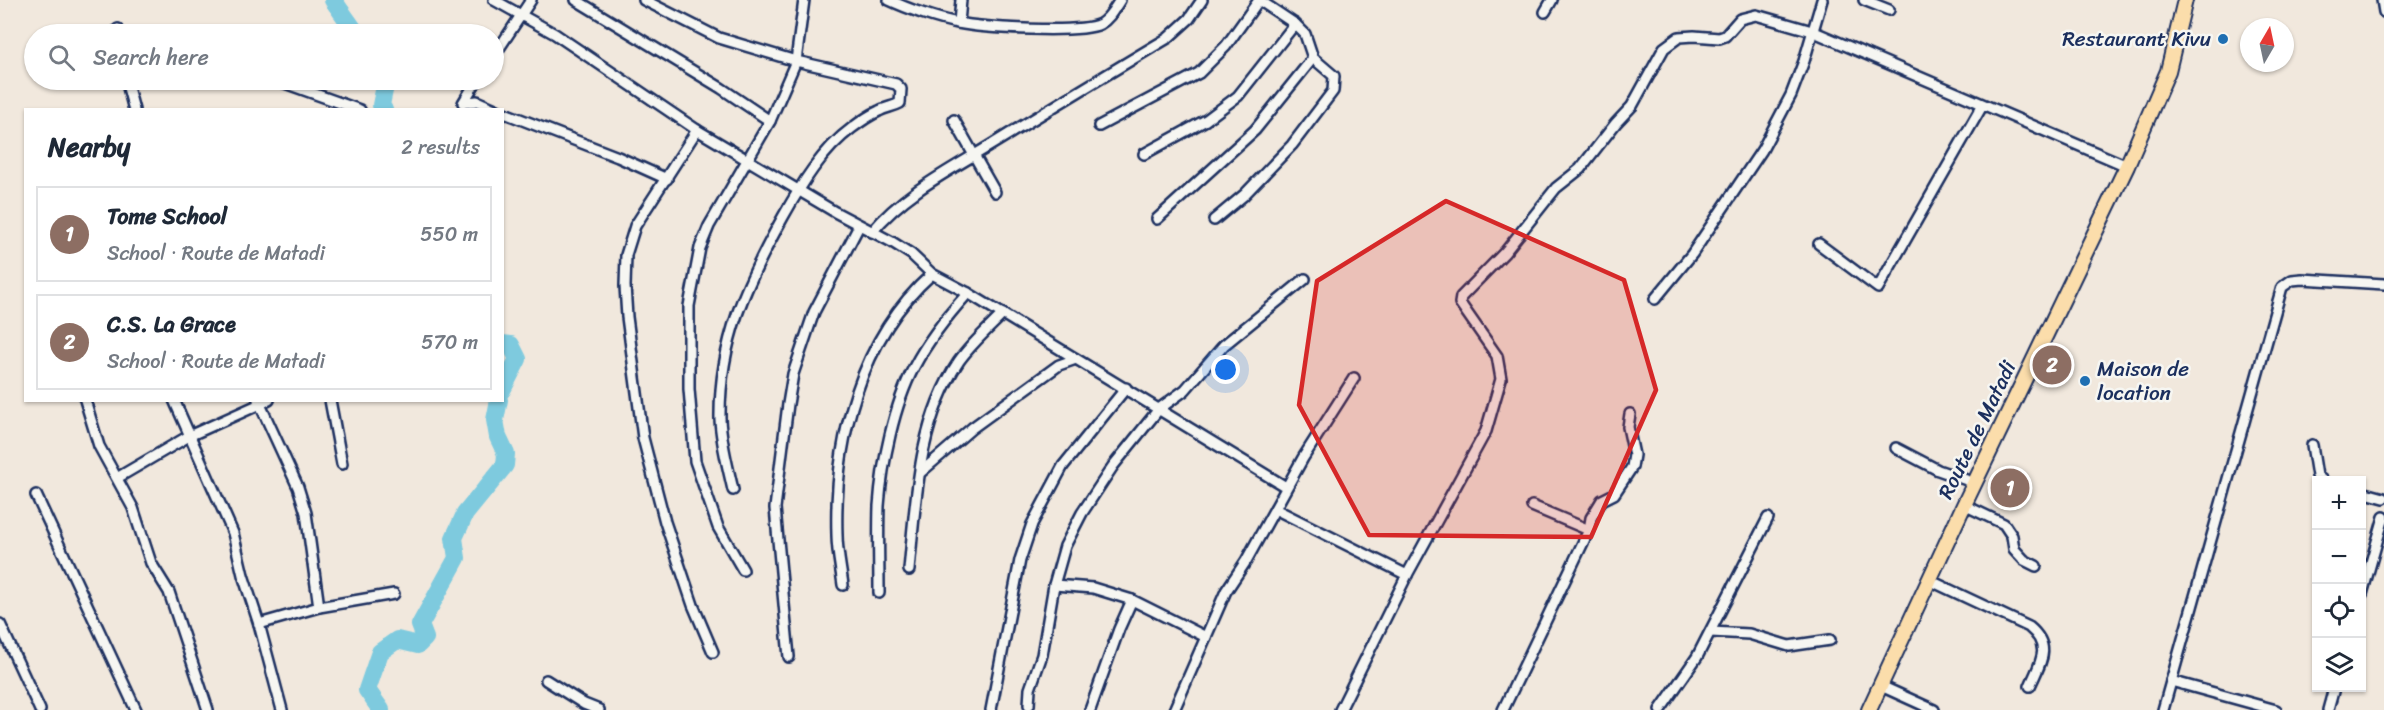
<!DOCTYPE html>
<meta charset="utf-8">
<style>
:root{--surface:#fff;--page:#f6f6f7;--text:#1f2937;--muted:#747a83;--line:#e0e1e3;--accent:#d93025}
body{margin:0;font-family:Sriracha,sans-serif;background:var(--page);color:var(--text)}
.controls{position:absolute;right:18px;bottom:18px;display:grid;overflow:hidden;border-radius:0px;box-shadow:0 2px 4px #0004}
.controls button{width:54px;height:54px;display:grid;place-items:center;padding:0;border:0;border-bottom:2px solid var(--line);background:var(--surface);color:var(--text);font:30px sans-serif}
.compass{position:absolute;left:2240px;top:18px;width:54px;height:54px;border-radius:50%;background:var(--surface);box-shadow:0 2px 4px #0004;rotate:9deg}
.you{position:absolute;left:1226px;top:370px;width:21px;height:21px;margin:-15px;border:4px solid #fff;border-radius:50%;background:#1a73e8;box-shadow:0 0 0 9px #1a73e833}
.badge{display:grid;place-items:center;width:39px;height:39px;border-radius:50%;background:var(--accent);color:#fff;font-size:20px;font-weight:700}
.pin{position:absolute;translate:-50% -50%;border:3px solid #fff;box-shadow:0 2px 6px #0006}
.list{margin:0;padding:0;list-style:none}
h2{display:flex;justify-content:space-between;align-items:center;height:78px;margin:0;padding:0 24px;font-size:26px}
h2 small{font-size:20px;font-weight:400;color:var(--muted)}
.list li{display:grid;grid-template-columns:39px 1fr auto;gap:18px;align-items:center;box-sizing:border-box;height:96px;margin:0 12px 12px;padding:0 12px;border:2px solid var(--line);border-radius:0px}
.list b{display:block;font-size:22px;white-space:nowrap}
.list p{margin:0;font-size:20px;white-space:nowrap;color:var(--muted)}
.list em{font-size:20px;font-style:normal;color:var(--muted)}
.icon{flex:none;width:33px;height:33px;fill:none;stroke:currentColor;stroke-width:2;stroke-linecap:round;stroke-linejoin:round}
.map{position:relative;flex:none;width:2384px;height:710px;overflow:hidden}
.search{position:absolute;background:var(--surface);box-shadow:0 2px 4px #0004;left:24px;top:24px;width:480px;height:66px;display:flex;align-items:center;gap:15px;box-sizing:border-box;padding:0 21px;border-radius:33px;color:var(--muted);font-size:22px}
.panel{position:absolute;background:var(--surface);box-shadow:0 2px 4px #0004;left:24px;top:108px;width:480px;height:294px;border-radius:0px}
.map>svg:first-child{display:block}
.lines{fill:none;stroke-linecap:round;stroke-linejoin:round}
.river{stroke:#7ecade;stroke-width:18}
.street-casing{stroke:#1b2f5e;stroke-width:14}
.primary-casing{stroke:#1b2f5e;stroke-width:18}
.street{stroke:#f6f6f2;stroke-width:9}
.primary{stroke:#fbddab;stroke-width:14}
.marked{fill:#d62828;fill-opacity:0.2;stroke:#d62828;stroke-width:4.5;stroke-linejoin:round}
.poi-dot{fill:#1f6fb2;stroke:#f6f6f2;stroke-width:2}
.labels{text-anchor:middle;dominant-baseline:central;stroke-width:5;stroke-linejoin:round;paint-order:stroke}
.poi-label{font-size:21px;fill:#1b2f5e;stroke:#f6f6f2;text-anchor:end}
.street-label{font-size:21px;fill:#1b2f5e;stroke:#f6f6f2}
</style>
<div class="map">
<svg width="2384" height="710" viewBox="0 0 2384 710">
<rect width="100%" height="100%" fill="#f1e8dd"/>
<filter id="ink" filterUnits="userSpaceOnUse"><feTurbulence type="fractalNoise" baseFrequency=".0167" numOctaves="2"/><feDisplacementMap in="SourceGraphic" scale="12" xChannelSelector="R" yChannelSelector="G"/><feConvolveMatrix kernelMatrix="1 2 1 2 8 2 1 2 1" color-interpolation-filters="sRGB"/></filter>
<g filter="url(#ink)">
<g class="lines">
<!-- river -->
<g class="river">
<polyline points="333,0 357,34"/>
<polyline points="382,80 385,86 381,105 384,110"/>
<polyline points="502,344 511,345 518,359 502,390"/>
<polyline points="381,710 367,690 380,652 397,640 418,645 425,638 420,625 457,558 454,538 465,514 505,465 506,454 498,437 495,420 499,400"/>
</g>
<defs>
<g id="street">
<polyline points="494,0 555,34 697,130 835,212 892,242 911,254 932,274 968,293 1286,487"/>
<polyline points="576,0 721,88 770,121"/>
<path d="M644,0l75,38 77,23 100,23 5,5 -1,14c-7,4 -14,4 -21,8 -9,4 -19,11 -27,17 -30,22 -51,57 -69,89 -37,67 -64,124 -63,202 1,24 8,48 13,71"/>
<path d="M889,0c19,9 48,19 69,23 24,5 122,11 142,1 10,-6 14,-15 20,-24"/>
<polyline points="1864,0 1889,10"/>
<polyline points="2382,0 2384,12"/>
<polyline points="1545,12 1552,0"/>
<polyline points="959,23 961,0"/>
<polyline points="118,29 119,34"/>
<polyline points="494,56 531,0"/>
<polyline points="126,80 134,110"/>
<polyline points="276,80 360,110"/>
<polyline points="477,80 463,103 477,101 497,110"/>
<polyline points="502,112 618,157 667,179"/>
<polyline points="954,120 995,192"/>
<polyline points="1099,126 1199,73 1226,46 1259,0 1295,24 1305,34 1313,58 1334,76 1333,91 1292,145 1244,195 1214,220"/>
<polyline points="697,130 635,226 626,255 625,286 627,317 643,438 665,522 693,605 713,652"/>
<polyline points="1144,154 1206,120 1238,96 1295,24"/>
<polyline points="1157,219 1255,130 1313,58"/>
<path d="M872,232c31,-38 78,-62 119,-87 59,-36 118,-72 177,-107l21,-19 13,-19"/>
<polyline points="1819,244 1878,288 1982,106"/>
<polyline points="1655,299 1692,254 1762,150 1791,95 1804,61 1822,0"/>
<polyline points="85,400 99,446 133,508 151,563 169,592 208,710"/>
<polyline points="174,400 233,533 243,575 259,624 282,710"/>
<polyline points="258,400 298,487 306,513 319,607"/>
<polyline points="330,400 342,464"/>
<polyline points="2312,445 2317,476 2322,480"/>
<polyline points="1896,448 1938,470 1975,483"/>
<polyline points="921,472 972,428 1059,365 1076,359"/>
<polyline points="117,478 189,436 269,400"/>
<polyline points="2362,492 2384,498"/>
<polyline points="36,495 136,710"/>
<polyline points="1964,505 2004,524 2012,536 2014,549 2024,560 2036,566"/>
<polyline points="1532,506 1589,530"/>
<polyline points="1275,509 1407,575"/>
<polyline points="743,570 718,527 695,461 689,389 689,306 700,248 709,226 770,121 796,61 804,0"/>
<path d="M909,570c7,-71 9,-148 50,-209 12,-17 29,-32 44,-47"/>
<path d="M1929,580l100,47c24,20 11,36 1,59"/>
<path d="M843,585c-2,-16 -6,-33 -6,-50 -3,-94 23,-197 95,-261"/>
<polyline points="1054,585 1093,588 1132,600 1206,637"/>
<path d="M879,593c0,-29 -1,-58 0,-87 3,-43 15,-101 35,-139 13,-25 35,-53 54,-74"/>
<polyline points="2362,594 2384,517"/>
<polyline points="0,624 40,710"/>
<polyline points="259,624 319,607 394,594"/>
<polyline points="1711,632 1749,634 1789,646 1830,640"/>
<polyline points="789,657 775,508 788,404 793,374 814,312 859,226"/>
<polyline points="546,680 584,704 599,710"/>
<polyline points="2171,681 2276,710"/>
<polyline points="1881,686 1934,710"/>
<polyline points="1029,705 1030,689 1042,655 1054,585 1065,546 1082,513 1113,466 1159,409 1185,390 1224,345 1305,279"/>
<polyline points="991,710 1020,560 1032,524 1063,466 1126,388"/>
<polyline points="1090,710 1119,629 1132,600"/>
<polyline points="1174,710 1226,591 1246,561 1303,458 1354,378"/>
<polyline points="1340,710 1407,575 1486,431 1501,379 1497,356 1460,303 1461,297 1505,252 1556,188 1580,169 1616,123 1632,106 1664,48 1679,37 1694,36 1719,38 1725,36 1740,19 1756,15 1812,31 2127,166"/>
<polyline points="1503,710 1589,530 1591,518 1602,500 1614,494 1632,467 1634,455 1628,427 1630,414"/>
<polyline points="1660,710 1697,657 1768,518"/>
<polyline points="2163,710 2282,287 2292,280 2302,279 2384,284"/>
<polyline points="2328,710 2334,688"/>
</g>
<polyline id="primary" points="1869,710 1964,505 2127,166 2168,71 2185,0"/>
</defs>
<!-- street casing -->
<use href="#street" class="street-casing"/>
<!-- primary casing -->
<use href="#primary" class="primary-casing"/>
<!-- street -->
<use href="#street" class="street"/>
<!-- primary -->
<use href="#primary" class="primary"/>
</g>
</g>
<!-- marked area -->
<path class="marked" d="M1446,201l178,79 32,110 -65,147 -222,-2 -70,-130 18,-124z"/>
<!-- markers -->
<g class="poi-dot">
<circle cx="2223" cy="39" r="6"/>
<circle cx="2085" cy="381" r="6"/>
</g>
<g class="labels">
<!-- poi labels -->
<g class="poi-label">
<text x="2211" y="39">Restaurant Kivu</text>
<text x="2097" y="369" text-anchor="start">Maison de<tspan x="2097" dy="24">location</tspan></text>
</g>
<!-- street labels -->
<g class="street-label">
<text transform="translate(1977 430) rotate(-64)">Route de Matadi</text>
</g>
</g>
</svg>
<div class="controls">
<button>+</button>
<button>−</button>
<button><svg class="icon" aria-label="locate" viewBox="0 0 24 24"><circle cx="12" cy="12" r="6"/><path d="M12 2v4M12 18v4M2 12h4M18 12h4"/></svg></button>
<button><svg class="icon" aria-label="layers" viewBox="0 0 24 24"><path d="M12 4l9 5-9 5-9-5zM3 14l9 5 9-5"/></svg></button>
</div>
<svg class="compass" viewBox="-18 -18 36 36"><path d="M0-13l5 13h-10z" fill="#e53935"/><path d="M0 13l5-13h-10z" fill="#747a83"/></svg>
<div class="you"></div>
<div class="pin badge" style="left:2010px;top:488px;background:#8d6e63">1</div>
<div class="pin badge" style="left:2052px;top:365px;background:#8d6e63">2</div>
<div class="search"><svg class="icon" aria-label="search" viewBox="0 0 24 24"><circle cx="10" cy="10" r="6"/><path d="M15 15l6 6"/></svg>Search here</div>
<section class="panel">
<h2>Nearby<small>2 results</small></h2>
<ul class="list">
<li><span class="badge" style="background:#8d6e63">1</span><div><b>Tome School</b><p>School · Route de Matadi</p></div><em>550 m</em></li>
<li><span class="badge" style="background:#8d6e63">2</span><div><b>C.S. La Grace</b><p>School · Route de Matadi</p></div><em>570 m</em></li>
</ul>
</section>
</div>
